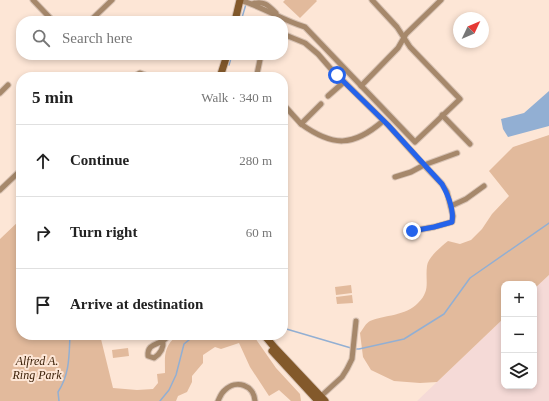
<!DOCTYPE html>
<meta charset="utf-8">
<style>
:root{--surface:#fff;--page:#f2f2f2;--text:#222;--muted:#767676;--line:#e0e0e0}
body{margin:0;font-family:"Times New Roman",serif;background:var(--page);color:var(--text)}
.controls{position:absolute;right:12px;bottom:12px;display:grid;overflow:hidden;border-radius:8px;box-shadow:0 2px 6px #0003}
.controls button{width:36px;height:36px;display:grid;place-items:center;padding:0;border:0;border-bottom:1px solid var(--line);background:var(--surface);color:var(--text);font:20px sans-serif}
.compass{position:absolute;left:453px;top:12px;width:36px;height:36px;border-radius:50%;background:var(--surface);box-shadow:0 2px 6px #0003;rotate:46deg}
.stop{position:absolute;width:12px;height:12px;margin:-9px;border:3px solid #2563eb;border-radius:50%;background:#fff}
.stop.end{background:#2563eb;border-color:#fff;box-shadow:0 1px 4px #0008}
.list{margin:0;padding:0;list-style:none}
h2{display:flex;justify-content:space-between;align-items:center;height:52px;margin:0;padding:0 16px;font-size:17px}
h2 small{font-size:13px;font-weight:400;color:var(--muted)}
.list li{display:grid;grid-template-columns:26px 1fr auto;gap:12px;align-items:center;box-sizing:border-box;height:72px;padding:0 16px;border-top:1px solid var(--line)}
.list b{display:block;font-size:15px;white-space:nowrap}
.list em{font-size:13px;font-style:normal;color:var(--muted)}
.icon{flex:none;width:22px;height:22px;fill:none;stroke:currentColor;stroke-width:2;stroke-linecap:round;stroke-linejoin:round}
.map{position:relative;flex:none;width:549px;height:401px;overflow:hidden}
.search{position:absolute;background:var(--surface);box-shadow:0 2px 6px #0003;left:16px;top:16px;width:272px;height:44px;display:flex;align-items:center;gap:10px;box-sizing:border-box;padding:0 14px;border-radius:16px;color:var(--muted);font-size:15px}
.panel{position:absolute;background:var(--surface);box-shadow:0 2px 6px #0003;left:16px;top:72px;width:272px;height:268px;border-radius:16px}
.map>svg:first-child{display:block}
.commercial{fill:#f5dad7}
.green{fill:#e2ba9c}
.water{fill:#92afd3}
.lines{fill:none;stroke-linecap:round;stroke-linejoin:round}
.stream{stroke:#92afd3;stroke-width:1.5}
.street-casing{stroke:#d8c3b5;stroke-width:7}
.secondary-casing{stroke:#d8c3b5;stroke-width:9}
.street{stroke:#a6886b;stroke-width:5}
.secondary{stroke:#83592b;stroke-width:7}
.route{stroke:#2563eb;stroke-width:5}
.labels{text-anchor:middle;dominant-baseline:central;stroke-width:4;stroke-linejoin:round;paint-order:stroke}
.park-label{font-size:12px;font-style:italic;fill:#3d220a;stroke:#fde6d6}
</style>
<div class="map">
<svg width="549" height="401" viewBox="0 0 549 401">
<rect width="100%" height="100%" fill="#fde6d6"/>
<!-- commercial -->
<polygon class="commercial" points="549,275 549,401 417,401 504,318 504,386 534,386 534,289"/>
<!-- green -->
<g class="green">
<polygon points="285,0 316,0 317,1 300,18 283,2"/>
<path d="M549,135v140l-15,14v-5h-30v34l-67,64 -17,1 -26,-2 -23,-11 -8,-13 -3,-24c3,-4 6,-10 10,-12 14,-6 36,-5 48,-18 13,-13 7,-21 9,-37 1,-9 15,-20 21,-25l12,3 11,-4 11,-11 10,-15 17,-18 -20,-25 24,-24z"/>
<path d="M21,219v116h79l13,53 24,2 16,-1 5,-6 -1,-9 8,-1c0,-18 -2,-25 12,-38h76l23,33 24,26 1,7h-10l-12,-11 -10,6 -19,-29 -11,-24 -18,6 -6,-2 -12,8v8l-11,13v6l-5,10 -9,4 -2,5h-176v-162z"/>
<polygon points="351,285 352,293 336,295 335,287"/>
<polygon points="352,295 353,303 337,304 336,297"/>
<polygon points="128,348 129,356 113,358 112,350"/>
</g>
<!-- water -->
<polygon class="water" points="549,91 549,126 508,137 503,129 501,119 524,113"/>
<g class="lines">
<!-- stream -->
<g class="stream">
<polyline points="241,21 246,4"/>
<polyline points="229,65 232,55"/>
<polyline points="283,328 351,348"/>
<polyline points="355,349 359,349 404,339 444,314 470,278 549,223"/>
<path d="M59,401l-1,-9c12,-18 11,-37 12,-57"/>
<polyline points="160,401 169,390 176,375 184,344 195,335"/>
</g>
<defs>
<g id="street">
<polyline points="33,0 53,21"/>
<path d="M240,0c23,7 42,20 65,27l110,115 45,-43 -50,-52 -13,-20 -25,-27"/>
<path d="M252,4c11,-4 16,1 24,9"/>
<polyline points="90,21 112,0"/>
<polyline points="283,34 305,43 318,54 331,69 388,125 424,165 411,172 395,177"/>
<polyline points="133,77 140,73 150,77"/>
<polyline points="260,77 257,74 261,55"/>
<polyline points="361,86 398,48 406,34 441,0"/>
<polyline points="0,93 8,85"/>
<polyline points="328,96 344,82"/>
<polyline points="283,104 301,124"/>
<path d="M321,104l-20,20c32,23 52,23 82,-3"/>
<polyline points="442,115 470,144"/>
<polyline points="0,190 21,170"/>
<polyline points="451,206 466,199 484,186"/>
<polyline points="412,231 434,227 452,222 453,216 447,192 442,184 424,165 457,153"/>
<path d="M163,341c1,8 -3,13 -9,17l-6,-2c-1,-12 9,-11 16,-16 2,-1 3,-3 5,-5"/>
<polyline points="319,398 342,377 347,369 352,359 356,321"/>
<path d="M218,401c2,-4 3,-8 7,-11 11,-11 29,-5 30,11"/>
</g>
<g id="secondary">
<polyline points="235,21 240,0"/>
<polyline points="220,77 227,55"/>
<polyline points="264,335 275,348 325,401"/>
<polyline points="272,351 318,401"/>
</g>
</defs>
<!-- street casing -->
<use href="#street" class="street-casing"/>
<!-- secondary casing -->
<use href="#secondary" class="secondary-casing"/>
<!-- street -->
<use href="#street" class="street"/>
<!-- secondary -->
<use href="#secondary" class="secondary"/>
</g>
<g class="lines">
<!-- route -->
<path class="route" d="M337,75l51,50 54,59c6,11 12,26 10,38l-18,5 -22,4"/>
</g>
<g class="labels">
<!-- park labels -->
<g class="park-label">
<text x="37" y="361">Alfred A.<tspan x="37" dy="14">Ring Park</tspan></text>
</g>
</g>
</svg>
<div class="controls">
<button>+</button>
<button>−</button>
<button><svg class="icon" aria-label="layers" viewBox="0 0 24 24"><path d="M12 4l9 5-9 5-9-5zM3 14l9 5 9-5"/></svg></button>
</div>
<svg class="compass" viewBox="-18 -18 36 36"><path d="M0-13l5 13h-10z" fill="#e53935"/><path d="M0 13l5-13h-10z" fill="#767676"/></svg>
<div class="stop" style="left:337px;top:75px"></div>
<div class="stop end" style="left:412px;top:231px"></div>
<div class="search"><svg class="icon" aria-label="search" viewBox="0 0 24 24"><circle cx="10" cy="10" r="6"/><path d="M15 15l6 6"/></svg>Search here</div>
<section class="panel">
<h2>5 min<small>Walk · 340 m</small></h2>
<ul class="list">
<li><svg class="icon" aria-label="ahead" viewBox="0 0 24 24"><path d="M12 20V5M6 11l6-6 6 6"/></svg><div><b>Continue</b></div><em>280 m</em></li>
<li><svg class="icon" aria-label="right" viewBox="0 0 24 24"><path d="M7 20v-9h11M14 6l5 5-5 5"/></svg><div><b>Turn right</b></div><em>60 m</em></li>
<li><svg class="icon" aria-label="arrive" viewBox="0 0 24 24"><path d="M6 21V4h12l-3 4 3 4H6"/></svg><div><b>Arrive at destination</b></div></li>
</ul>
</section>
</div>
